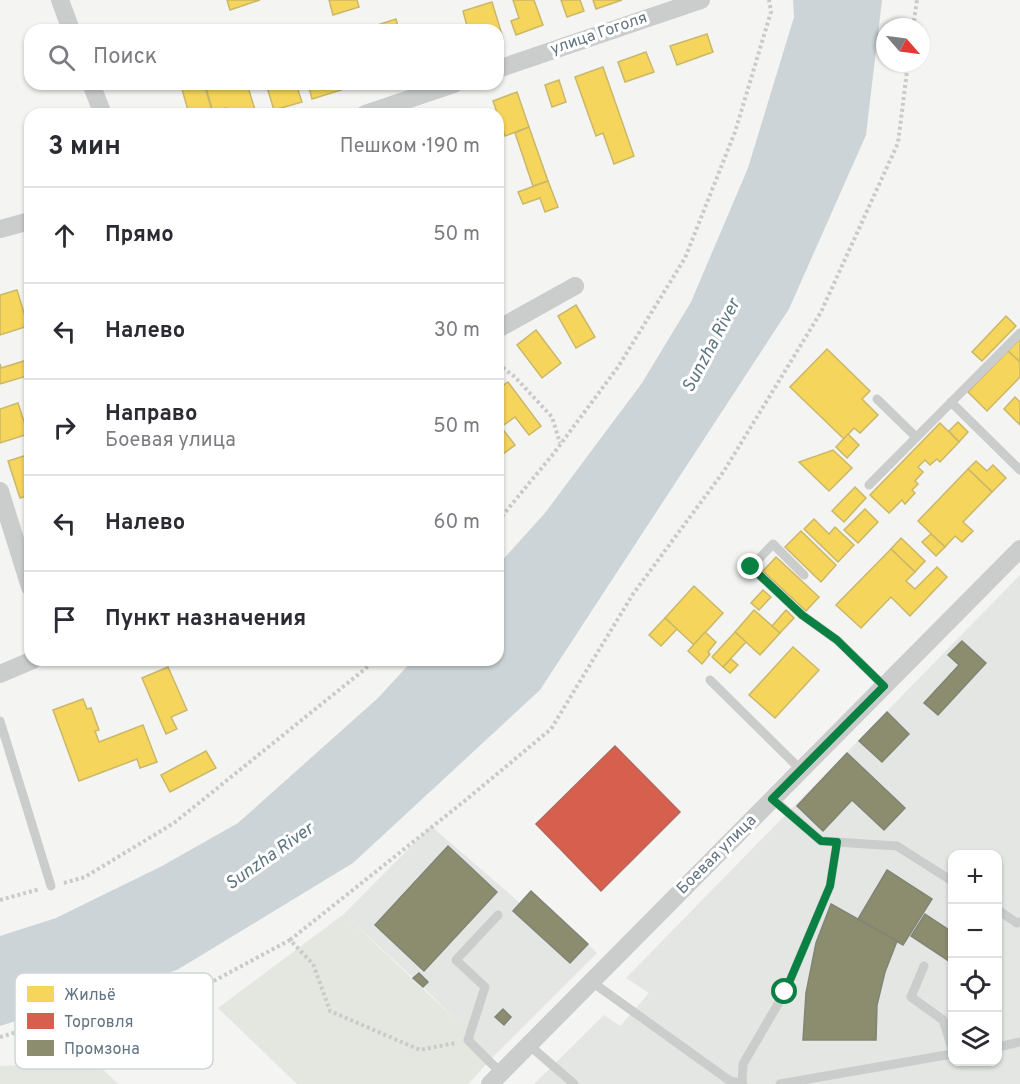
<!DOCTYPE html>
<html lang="ru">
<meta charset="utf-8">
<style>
:root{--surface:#fff;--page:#f2f2f3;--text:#2b2b33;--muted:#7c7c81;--line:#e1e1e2}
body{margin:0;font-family:Overpass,sans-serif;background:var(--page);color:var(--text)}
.controls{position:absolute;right:18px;bottom:18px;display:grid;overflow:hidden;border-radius:12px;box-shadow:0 2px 4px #0004}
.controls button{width:54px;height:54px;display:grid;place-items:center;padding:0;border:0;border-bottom:2px solid var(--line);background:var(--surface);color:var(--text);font:30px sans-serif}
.compass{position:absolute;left:876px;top:18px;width:54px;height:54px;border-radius:50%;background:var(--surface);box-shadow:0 2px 4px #0004;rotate:118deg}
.stop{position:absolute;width:18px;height:18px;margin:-14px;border:4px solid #0b8043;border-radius:50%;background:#fff}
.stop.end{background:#0b8043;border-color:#fff;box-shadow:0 2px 6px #0008}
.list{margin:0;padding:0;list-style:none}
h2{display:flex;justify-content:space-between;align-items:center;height:78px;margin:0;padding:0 24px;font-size:26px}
h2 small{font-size:20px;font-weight:400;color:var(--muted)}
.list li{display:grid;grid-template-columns:39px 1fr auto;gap:18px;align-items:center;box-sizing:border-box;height:96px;padding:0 24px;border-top:2px solid var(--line)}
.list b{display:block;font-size:22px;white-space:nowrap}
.list p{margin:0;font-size:20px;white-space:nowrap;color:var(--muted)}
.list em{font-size:20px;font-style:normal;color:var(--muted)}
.icon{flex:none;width:33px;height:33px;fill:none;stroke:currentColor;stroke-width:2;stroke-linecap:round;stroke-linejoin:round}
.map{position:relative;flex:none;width:1020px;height:1084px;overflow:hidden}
.search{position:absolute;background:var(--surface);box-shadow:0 2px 4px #0004;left:24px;top:24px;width:480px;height:66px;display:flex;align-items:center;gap:15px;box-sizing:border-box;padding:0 21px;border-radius:18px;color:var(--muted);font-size:22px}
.panel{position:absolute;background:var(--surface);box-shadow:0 2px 4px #0004;left:24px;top:108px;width:480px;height:558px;border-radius:18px}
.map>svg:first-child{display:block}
.built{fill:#e4e6e4;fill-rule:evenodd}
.green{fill:#e3e7e0}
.water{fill:#ccd4d7}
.homes{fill:#f6d55c;stroke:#cab868;stroke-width:1.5}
.shops{fill:#d6604d;stroke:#b4665d;stroke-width:1.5}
.industry{fill:#8c8c6e;stroke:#808574;stroke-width:1.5}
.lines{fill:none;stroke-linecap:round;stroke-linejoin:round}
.path{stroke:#cacaca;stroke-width:4;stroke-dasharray:3 3;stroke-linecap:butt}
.service{stroke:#cbcdcd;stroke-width:9}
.minor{stroke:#cbcdcd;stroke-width:18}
.route{stroke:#0b8043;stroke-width:8}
.labels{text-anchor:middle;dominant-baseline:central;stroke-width:6;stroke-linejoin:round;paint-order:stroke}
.street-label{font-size:16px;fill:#637483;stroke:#fff}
.water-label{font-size:18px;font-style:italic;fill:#5f7680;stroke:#fff}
.key{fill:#fff;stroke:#d0d5da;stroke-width:1.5}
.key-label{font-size:16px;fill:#637483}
</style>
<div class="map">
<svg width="1020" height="1084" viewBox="0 0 1020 1084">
<rect width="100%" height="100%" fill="#f4f4f2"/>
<!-- built -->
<g class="built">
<path d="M1020,575v509h-486l70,-69 16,11 29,-33 -23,-15zM952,854h46v208h-46z"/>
<polygon points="431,826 520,903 531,891 597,953 493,1057 423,987 344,914"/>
</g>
<!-- green -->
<g class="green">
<polygon points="344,914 459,1023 465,1023 478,1036 479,1042 493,1057 468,1084 297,1084 218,1008"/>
<polygon points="94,1061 118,1084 0,1084 0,1066"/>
</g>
<!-- water -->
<polygon class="water" points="793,0 882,0 866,135 789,309 540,690 353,863 177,970 0,1026 0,936 56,918 162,866 238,823 378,698 413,660 498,660 498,565 545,513 642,383 691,302 748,168 794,17"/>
<!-- homes -->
<g class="homes">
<polygon points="227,0 260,0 230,10"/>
<polygon points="329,0 357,0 359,7 333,15"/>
<polygon points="513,0 534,0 543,25 516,35 511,21 519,18"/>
<polygon points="561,0 580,0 584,11 567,17"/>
<polygon points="593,0 622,0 596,9"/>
<polygon points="492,2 503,38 498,40 498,30 468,30 463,11"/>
<polygon points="396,19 399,30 368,30 368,28"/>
<polygon points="707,34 713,52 677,65 670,46"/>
<polygon points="646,52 654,72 625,82 618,62"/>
<polygon points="603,67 634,156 614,164 603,133 596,136 575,77"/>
<polygon points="559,80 566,102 552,107 545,85"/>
<polygon points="197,84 204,84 213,114 189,114 182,89"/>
<polygon points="205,84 247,84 256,113 228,114 226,108 213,112"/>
<polygon points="266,84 296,84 302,102 274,110"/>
<polygon points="308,84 339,84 341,90 312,99"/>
<polygon points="517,92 529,127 505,136 493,101"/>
<polygon points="529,127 548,181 533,186 515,133"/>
<polygon points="548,181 558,207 545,212 540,198 523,204 518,192"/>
<polygon points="17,290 28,326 0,335 0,295"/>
<polygon points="576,305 595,337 576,348 558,316"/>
<polygon points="1006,316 1016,326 982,361 972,352"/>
<polygon points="536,330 561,363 542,378 517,345"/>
<polygon points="1019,340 1020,342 1020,362 1008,351"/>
<polygon points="827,349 870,391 862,399 878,415 860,433 854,428 844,439 790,387"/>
<polygon points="1008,351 1020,362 1020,377 987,411 968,392"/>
<polygon points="27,360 30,375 0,384 0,364 1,368"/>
<polygon points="508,382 541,426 529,435 515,417 501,427 515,445 503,454 498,448 498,389"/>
<polygon points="1015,397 1020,402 1020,425 1004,409"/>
<polygon points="18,403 28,434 0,443 0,409"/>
<polygon points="958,422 968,432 959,442 949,431"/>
<polygon points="940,423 959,442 940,462 937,459 930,465 925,460 918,467 923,472 915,481 918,484 912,490 915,493 905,504 902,500 889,513 870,495"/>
<polygon points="848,434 859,445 847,458 836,447"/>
<polygon points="833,450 852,468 829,491 799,462"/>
<polygon points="30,454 30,495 20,498 8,461"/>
<polygon points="976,461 987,471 993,465 1006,478 992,492 968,469"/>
<polygon points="968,469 992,492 963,522 973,531 962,542 955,536 945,547 918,521"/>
<polygon points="855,487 866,498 844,522 832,511"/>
<polygon points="865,509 878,522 858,543 844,530"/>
<polygon points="814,519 829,534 835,527 854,545 838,562 804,529"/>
<polygon points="801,531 836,565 821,582 785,547"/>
<polygon points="931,534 945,547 936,556 922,542"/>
<polygon points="901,538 925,561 915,572 891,549"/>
<polygon points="891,549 915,572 906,581 915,589 937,567 947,577 910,616 891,597 861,628 836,605"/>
<polygon points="776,557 819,597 806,611 763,571"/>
<polygon points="694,586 723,613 694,645 665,618"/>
<polygon points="763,590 771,597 759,610 751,603"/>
<polygon points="754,610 780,633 760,655 735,632"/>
<polygon points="786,610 794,618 780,633 772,626"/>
<polygon points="665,618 677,629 661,646 649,635"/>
<polygon points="705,632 716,642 708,652 710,654 702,664 688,651"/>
<polygon points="735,632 746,642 723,667 712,657"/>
<polygon points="793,647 819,670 775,718 749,695"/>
<polygon points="731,659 738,665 730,673 723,667"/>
<polygon points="168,667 187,710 171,717 177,729 166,734 142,678"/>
<polygon points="83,699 87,709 91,708 99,730 95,731 99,742 143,725 157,762 140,768 137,759 79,781 53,710"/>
<polygon points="206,751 216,768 170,792 161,775"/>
</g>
<!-- shops -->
<polygon class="shops" points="615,746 680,812 601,891 536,824"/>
<!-- industry -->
<g class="industry">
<polygon points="962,641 986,663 938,715 924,703 959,665 948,655"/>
<polygon points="887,712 909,734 882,762 859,741"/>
<polygon points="847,753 905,808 884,830 852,800 823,831 797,806"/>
<polygon points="448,846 497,892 424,971 375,925"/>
<polygon points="887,870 932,899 903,945 858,919"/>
<polygon points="531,891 588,944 570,963 513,911"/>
<polygon points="831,904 897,941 885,972 877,1005 876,1040 803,1040 806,993 816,943"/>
<polygon points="925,914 952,932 952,963 911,936"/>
<polygon points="419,973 428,982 423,987 413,978"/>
<polygon points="503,1009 511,1017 504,1025 495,1017"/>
</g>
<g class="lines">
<!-- path -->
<g class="path">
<polyline points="913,27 917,0"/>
<polyline points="498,364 515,377 552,417 560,443"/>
<polyline points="498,521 554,453 618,367 685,258 735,132 771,12 769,0"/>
<polyline points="64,883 85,877 174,823 365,669 374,660"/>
<polyline points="0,900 40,889"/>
<polyline points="290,940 467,799 551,729 633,594 724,471 821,312 898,143 908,63"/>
<polyline points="0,1037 17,1032 113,1035 290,940 313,964 330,1011 420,1050 455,1043"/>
</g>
<!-- service -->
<g class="service">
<polyline points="877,399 916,437"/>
<polyline points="951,402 1020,470"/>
<polyline points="869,485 1020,333"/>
<polyline points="804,575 773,544 751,567 802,615 837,640 884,686"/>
<polyline points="710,680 801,770"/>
<polyline points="0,721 51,886"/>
<polyline points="773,799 821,841 897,846 952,881"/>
<polyline points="998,910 1017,923 1020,922"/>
<polyline points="498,915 456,960 485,987 468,1040 501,1073"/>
<polyline points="924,966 911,997 943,1020 952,1048"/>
<polyline points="592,982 730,1081 743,1084"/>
<polyline points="529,1045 574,1084"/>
<polyline points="998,1047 1020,1042"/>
<polyline points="742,1084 743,1064 785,992 830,886 837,842"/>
<polyline points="780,1084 952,1054"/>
</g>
<!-- minor -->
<g class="minor">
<polyline points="60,0 71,30"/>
<polyline points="498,69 701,0"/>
<polyline points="91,84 103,114"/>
<polyline points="365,114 454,84"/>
<polyline points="0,229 30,221"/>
<polyline points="498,329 575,286"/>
<polyline points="0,491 30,587"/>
<polyline points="0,674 33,660"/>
<polyline points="490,1084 1020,549"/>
</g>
</g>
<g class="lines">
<!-- route -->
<polyline class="route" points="751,567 802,615 837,640 884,686 772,799 821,841 837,842 830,886 785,992"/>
</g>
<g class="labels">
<!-- street labels -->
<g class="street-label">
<text transform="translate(599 34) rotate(-19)">улица Гоголя</text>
<text transform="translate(717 855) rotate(-45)">Боевая улица</text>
</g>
<!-- water labels -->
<g class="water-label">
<text transform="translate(712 346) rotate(-62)">Sunzha River</text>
<text transform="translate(270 857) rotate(-35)">Sunzha River</text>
</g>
</g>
<!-- legend -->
<rect x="15" y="973" width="198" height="96" rx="9" class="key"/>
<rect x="27" y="986" width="27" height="16" fill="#f6d55c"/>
<rect x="27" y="1013" width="27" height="16" fill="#d6604d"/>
<rect x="27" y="1040" width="27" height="16" fill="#8c8c6e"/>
<g class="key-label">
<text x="64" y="1000">Жильё</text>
<text x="64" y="1027">Торговля</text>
<text x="64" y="1054">Промзона</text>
</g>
</svg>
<div class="controls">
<button>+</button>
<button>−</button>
<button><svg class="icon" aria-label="locate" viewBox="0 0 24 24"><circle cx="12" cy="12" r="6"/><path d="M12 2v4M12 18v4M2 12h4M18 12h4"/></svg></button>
<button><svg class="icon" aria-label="layers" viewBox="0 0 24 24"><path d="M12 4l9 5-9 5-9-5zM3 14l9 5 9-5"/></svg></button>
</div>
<svg class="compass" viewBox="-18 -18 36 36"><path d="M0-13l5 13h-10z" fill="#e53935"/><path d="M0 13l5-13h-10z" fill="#7c7c81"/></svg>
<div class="stop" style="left:785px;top:992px"></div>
<div class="stop end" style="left:751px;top:567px"></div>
<div class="search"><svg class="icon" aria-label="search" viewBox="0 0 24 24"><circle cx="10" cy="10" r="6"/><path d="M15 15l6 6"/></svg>Поиск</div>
<section class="panel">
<h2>3 мин<small>Пешком · 190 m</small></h2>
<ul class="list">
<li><svg class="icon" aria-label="ahead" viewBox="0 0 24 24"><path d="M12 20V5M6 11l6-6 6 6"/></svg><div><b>Прямо</b></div><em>50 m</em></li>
<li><svg class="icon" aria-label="left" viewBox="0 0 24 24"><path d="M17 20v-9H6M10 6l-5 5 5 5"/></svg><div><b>Налево</b></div><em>30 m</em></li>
<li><svg class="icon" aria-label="right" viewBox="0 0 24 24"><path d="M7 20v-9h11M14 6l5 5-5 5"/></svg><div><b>Направо</b><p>Боевая улица</p></div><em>50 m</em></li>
<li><svg class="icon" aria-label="left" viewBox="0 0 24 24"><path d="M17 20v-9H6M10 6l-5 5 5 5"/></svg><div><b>Налево</b></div><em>60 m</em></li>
<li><svg class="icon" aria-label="arrive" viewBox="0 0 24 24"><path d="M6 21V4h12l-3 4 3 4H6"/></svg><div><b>Пункт назначения</b></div></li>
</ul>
</section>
</div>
